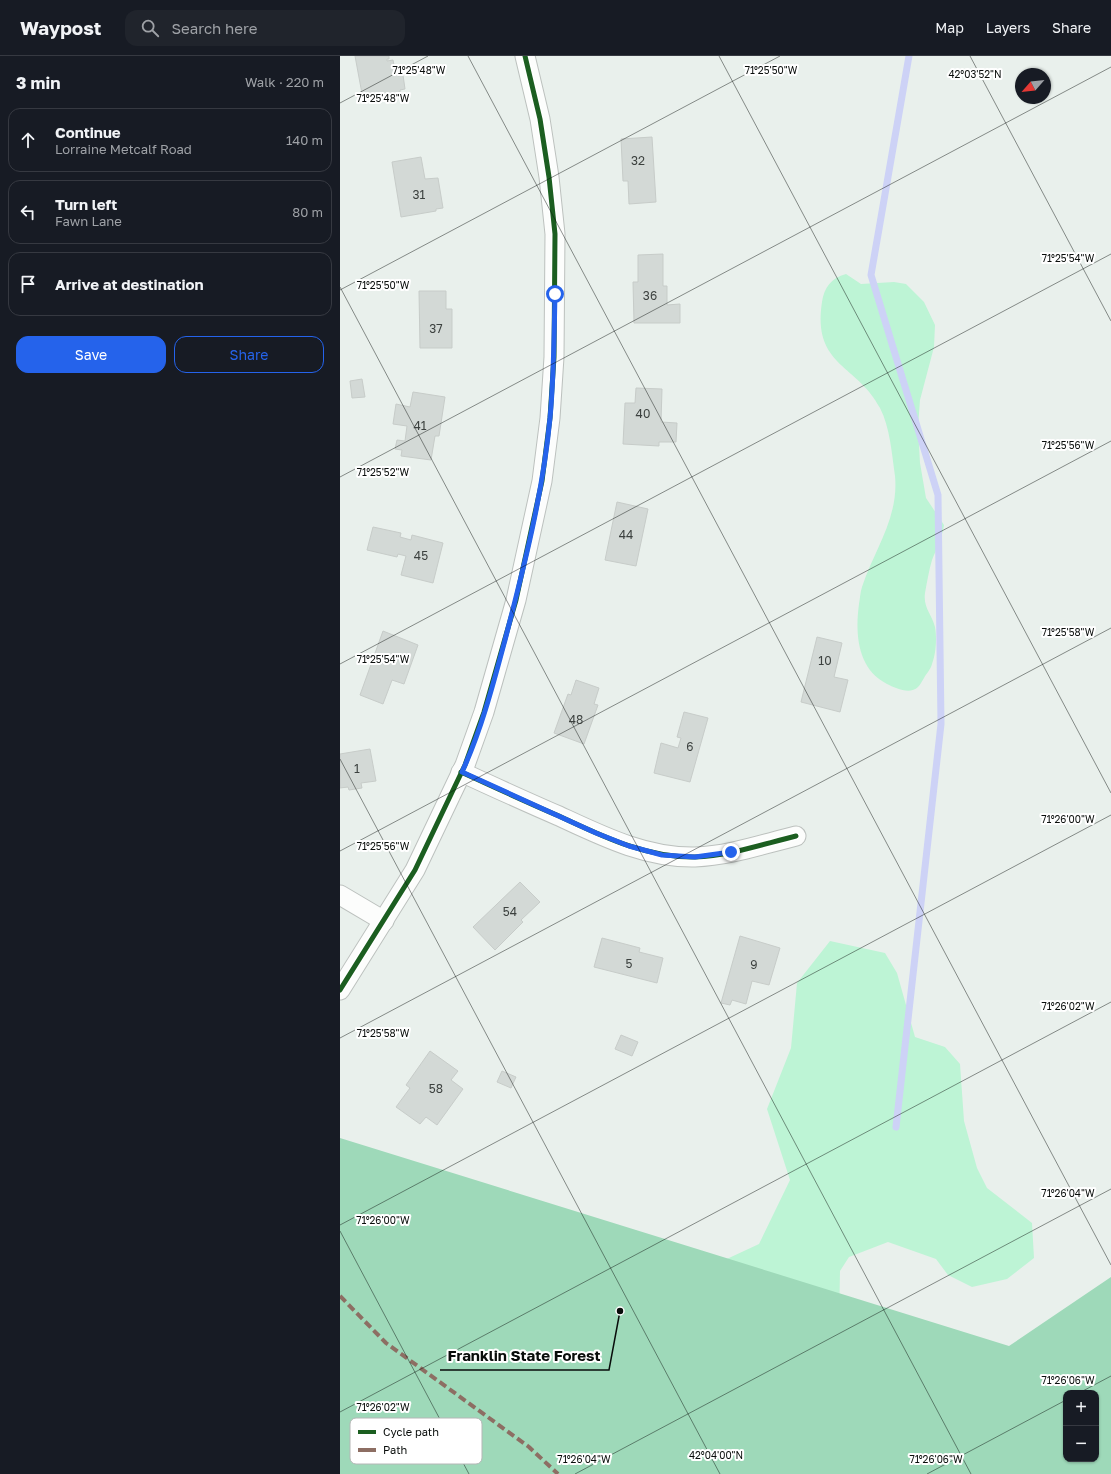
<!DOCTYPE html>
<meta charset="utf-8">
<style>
:root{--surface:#171b24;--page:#20242c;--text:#f1f3f6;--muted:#9ea1a6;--line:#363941;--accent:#2563eb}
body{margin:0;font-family:"Golos Text",sans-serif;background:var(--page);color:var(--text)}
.controls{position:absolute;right:12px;bottom:12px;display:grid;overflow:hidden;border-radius:8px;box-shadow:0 1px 3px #0004}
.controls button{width:36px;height:36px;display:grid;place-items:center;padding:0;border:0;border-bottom:1px solid var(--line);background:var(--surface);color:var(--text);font:20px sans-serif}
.compass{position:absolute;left:675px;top:12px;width:36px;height:36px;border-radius:50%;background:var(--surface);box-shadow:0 1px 3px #0004;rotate:242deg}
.stop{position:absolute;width:12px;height:12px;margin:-9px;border:3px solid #2563eb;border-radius:50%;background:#fff}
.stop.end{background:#2563eb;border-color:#fff;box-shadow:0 1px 4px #0008}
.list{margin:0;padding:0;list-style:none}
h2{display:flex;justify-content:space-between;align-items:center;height:52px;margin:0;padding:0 16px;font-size:17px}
h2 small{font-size:13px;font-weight:400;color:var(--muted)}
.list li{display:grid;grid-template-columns:26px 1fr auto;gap:12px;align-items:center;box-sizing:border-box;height:64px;margin:0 8px 8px;padding:0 8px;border:1px solid var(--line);border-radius:12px}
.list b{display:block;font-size:15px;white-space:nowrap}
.list p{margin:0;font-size:13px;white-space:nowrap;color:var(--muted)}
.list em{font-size:13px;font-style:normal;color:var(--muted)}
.actions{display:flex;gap:8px;padding:12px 16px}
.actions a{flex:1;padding:9px 0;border:1px solid var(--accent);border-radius:12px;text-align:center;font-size:14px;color:var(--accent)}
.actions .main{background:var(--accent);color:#fff}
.icon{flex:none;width:22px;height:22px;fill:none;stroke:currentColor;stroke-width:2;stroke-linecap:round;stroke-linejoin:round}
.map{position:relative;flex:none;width:771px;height:1418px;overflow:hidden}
header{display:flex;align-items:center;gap:24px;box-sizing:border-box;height:56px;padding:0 20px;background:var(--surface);border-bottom:1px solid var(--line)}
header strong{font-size:19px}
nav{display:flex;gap:22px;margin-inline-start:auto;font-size:14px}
.search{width:280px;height:36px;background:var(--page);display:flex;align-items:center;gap:10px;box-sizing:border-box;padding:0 14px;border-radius:12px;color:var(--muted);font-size:15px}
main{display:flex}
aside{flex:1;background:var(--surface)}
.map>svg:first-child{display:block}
.green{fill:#bdf4d5}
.forest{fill:#9ed9b9;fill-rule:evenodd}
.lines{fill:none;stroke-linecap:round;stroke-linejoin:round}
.stream{stroke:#cdd2f6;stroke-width:7}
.building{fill:#d3d9d6;stroke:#c7ccc9}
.minor-casing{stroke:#bcc1be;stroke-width:21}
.minor{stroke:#fcfdfc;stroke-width:19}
.quiet{stroke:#8d6e63;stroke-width:4;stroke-dasharray:8 4;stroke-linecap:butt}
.cycleway-casing{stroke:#fff;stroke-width:8}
.cycleway{stroke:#1b5e20;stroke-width:5}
.route{stroke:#2563eb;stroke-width:5}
.ticks{fill:none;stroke:#090d0b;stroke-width:1;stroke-opacity:0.45}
.labels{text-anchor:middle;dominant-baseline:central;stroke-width:4;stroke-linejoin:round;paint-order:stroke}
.number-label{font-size:12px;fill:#3c413f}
.key{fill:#fff;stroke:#b5b6b6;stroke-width:1}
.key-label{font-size:11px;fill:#090d0b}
.ticks-label{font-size:10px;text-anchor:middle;fill:#090d0b;stroke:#fff;stroke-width:4;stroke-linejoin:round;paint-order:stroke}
.leader{fill:none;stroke:#090d0b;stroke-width:1.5}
.callout-dot{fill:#090d0b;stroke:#fff;stroke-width:1.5}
.callout-label{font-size:15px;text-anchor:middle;font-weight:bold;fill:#090d0b;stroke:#fff;stroke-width:4;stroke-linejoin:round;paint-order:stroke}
</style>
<header>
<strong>Waypost</strong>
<div class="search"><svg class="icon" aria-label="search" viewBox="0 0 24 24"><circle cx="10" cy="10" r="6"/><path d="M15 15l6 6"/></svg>Search here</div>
<nav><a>Map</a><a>Layers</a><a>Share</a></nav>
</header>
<main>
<aside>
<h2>3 min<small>Walk · 220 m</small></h2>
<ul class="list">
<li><svg class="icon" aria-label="ahead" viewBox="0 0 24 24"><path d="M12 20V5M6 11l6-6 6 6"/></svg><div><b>Continue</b><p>Lorraine Metcalf Road</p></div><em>140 m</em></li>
<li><svg class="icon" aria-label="left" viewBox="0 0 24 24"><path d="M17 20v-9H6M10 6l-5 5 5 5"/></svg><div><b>Turn left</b><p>Fawn Lane</p></div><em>80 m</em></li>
<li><svg class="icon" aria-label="arrive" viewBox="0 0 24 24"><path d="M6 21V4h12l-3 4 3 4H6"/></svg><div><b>Arrive at destination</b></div></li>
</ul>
<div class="actions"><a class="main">Save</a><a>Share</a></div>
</aside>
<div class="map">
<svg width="771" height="1418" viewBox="0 0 771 1418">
<rect width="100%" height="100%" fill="#e9f0ec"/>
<!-- green -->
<g class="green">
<path d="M506,218l15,10 33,-2 12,2 18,18 11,23 -1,22 -14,53 -2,27 2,36 6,35 18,27c-2,13 -7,23 -12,35 -3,10 -5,22 -7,33 -2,15 7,21 10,34 2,11 1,27 -3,37 -1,5 -6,10 -8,14 -2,3 -4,7 -6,9 -8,8 -23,1 -31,-3 -30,-15 -32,-51 -28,-80 1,-5 1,-11 3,-17 12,-37 37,-69 33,-111 -3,-21 -5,-49 -15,-68 -23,-44 -68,-42 -58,-106 2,-14 9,-24 24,-28z"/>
<polygon points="490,885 545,897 557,917 575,981 605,991 620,1008 624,1065 637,1112 647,1132 692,1167 694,1202 667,1223 632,1231 608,1219 596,1203 548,1186 509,1201 500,1215 499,1267 318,1418 376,1208 419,1188 450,1124 427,1053 451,992 457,927"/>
</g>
<!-- forest -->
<path class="forest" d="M0,1082l669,208 102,-69v197h-771zM726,1337h30v66h-30z"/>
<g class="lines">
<!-- stream -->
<polyline class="stream" points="556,1071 601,668 598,439 531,219 569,0"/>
</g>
<!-- building -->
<g class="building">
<polygon points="15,0 49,0 49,3 47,3 47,5 53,4 56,19 57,18 58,20 63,19 65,33 60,34 60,36 23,43"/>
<polygon points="312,81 316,146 289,148 288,125 283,125 281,83"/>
<polygon points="81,101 85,123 98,122 103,152 96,153 96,155 61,161 52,106"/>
<polygon points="323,198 323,230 327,230 327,249 340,248 340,267 294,267 293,226 298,226 298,199"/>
<polygon points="79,235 106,235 106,253 112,253 112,292 80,292"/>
<polygon points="22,323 25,341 12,342 10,325"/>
<polygon points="296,332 322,333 321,366 337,367 336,386 319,386 319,390 283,388 285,347 295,347"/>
<polygon points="73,336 105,341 99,380 95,380 91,404 61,400 62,394 55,393 57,384 65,385 67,370 53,368 56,348 70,351"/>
<polygon points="277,446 308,453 296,510 265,504"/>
<polygon points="33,471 61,477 60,481 71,484 72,479 103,487 93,527 61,519 66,500 58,498 57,501 27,494"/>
<polygon points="43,575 78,589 64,628 52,624 43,648 20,639"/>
<polygon points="477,581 502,587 494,621 508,624 500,656 461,646"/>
<polygon points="236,624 259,632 254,648 258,649 244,688 214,677 228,638 231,639"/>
<polygon points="344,656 368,662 350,726 314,717 321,687 338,692 341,682 337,681"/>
<polygon points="30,693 36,725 21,727 22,732 9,734 8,731 0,732 0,698"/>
<polygon points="180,826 200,846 181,864 183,866 155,894 133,871"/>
<polygon points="400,880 440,892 429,929 412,925 406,948 392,944 390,949 381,947"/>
<polygon points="262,882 300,892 299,896 323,902 317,927 254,911"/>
<polygon points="281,979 298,986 292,1000 275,993"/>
<polygon points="90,995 118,1015 111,1024 123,1033 97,1069 86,1061 80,1068 56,1051 70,1032 66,1029"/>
<polygon points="162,1015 176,1021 171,1032 157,1026"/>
</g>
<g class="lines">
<defs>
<g id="minor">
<path d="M121,716c33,15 65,30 98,44 43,20 87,42 136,41 34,-1 68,-13 101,-21"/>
<polyline points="0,839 44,865"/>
<polyline points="0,934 75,814 125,709 144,656 176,544 202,425 210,362 214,301 215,178 209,121 200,63 185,0"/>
</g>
</defs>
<!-- minor casing -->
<use href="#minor" class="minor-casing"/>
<!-- minor -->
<use href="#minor" class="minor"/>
<!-- quiet -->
<polyline class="quiet" points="0,1240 46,1287 189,1391 218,1418"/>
<defs>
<g id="cycleway">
<path d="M121,716c33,15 65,30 98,44 43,20 87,42 136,41 34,-1 68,-13 101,-21"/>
<polyline points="0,934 75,814 125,709 144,656 176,544 202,425 210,362 214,301 215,178 209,121 200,63 185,0"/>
</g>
</defs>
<!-- cycleway casing -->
<use href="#cycleway" class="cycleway-casing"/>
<!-- cycleway -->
<use href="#cycleway" class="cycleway"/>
</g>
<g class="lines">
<!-- route -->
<path class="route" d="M215,238c-1,41 -1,83 -5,124 -7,75 -26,149 -45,222 -12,45 -24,91 -43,132l134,61 33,13 33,9 33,2 36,-5"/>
</g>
<!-- ticks -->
<path class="ticks" d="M128,0l643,1209M379,0l392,737M630,0l141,265M0,47l88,-47M0,231l631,1187M0,234l440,-234M0,421l771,-410M0,608l771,-410M0,703l380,715M0,795l771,-410M0,982l771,-410M0,1169l771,-410M0,1175l129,243M739,1337l32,-17M0,1356l771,-410M235,1418l536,-285M587,1418l139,-74"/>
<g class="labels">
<!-- number labels -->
<g class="number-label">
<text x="298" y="104">32</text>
<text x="79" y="138">31</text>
<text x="310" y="239">36</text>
<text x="96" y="272">37</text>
<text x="303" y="357">40</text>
<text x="80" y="369">41</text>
<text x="286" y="478">44</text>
<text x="81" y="499">45</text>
<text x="485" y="604">10</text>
<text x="236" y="663">48</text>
<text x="350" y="690">6</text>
<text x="17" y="712">1</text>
<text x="170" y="855">54</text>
<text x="289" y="907">5</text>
<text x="414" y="908">9</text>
<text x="96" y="1032">58</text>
</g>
</g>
<!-- legend -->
<rect x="10" y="1362" width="132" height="46" rx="6" class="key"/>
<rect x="18" y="1374" width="18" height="4" fill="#1b5e20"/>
<rect x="18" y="1392" width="18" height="4" fill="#8d6e63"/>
<g class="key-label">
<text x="43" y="1380">Cycle path</text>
<text x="43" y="1398">Path</text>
</g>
<g class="ticks-label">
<text x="79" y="18">71°25'48"W</text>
<text x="431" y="18">71°25'50"W</text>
<text x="635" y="22">42°03'52"N</text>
<text x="43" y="46">71°25'48"W</text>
<text x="728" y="206">71°25'54"W</text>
<text x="43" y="233">71°25'50"W</text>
<text x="728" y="393">71°25'56"W</text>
<text x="43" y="420">71°25'52"W</text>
<text x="728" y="580">71°25'58"W</text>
<text x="43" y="607">71°25'54"W</text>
<text x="728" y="767">71°26'00"W</text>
<text x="43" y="794">71°25'56"W</text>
<text x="728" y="954">71°26'02"W</text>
<text x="43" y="981">71°25'58"W</text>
<text x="728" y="1141">71°26'04"W</text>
<text x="43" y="1168">71°26'00"W</text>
<text x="728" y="1328">71°26'06"W</text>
<text x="43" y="1355">71°26'02"W</text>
<text x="376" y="1403">42°04'00"N</text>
<text x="244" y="1407">71°26'04"W</text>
<text x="596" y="1407">71°26'06"W</text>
</g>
<!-- callouts -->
<path class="leader" d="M280 1255L269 1314H100"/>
<circle class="callout-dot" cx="280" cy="1255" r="4"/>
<g class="callout-label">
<text x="184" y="1305">Franklin State Forest</text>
</g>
</svg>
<div class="controls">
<button>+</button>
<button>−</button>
</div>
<svg class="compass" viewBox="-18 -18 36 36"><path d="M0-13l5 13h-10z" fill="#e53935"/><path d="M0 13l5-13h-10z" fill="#9ea1a6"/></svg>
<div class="stop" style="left:215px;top:238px"></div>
<div class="stop end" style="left:391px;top:796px"></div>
</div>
</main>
